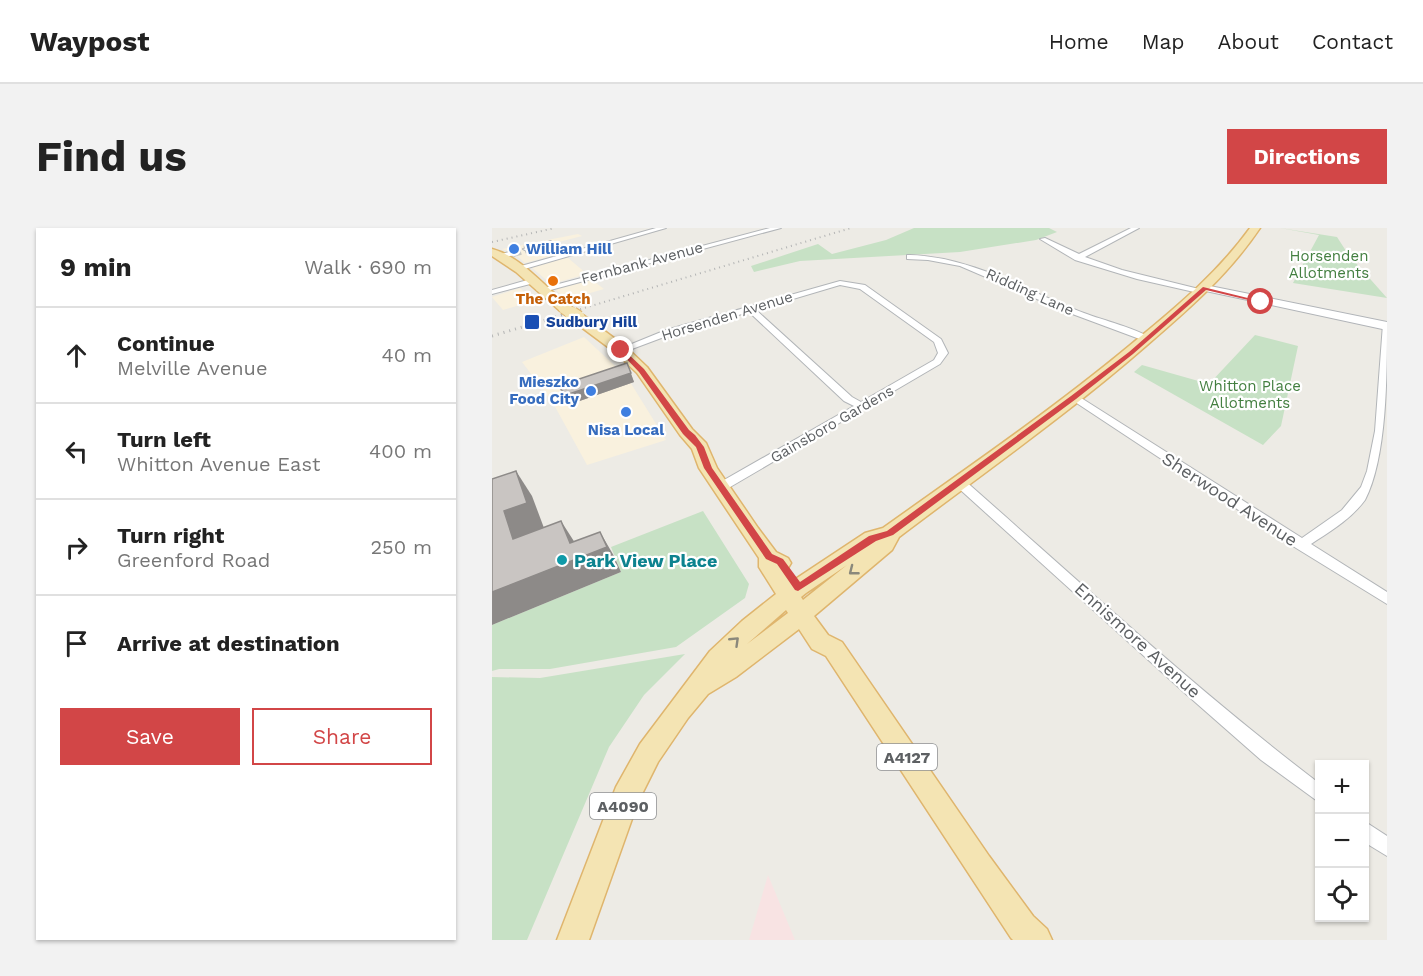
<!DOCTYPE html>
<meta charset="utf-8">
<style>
:root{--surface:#fff;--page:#f2f2f2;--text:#222;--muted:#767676;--line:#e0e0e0;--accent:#d24647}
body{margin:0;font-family:"Work Sans",sans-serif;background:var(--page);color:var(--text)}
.controls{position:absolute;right:18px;bottom:18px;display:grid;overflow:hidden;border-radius:0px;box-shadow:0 2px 4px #0004}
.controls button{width:54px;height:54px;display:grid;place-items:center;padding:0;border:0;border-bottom:2px solid var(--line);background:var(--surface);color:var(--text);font:30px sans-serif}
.stop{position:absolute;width:18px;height:18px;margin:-14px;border:4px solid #d24647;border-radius:50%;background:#fff}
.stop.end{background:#d24647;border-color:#fff;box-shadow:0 2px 6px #0008}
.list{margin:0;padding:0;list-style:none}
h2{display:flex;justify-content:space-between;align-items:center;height:78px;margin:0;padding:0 24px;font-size:26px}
h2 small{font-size:20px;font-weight:400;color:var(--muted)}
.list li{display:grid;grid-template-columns:39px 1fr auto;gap:18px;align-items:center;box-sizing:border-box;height:96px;padding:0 24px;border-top:2px solid var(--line)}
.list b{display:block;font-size:22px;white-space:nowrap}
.list p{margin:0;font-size:20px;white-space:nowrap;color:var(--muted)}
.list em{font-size:20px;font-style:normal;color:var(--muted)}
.actions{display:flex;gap:12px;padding:18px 24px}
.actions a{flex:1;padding:14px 0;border:2px solid var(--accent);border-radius:0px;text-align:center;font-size:21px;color:var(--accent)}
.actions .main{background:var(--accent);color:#fff}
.icon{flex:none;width:33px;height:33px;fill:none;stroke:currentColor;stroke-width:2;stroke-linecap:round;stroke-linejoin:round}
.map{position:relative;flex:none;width:895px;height:712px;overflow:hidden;border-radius:0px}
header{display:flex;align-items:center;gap:36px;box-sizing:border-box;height:84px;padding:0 30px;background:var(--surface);border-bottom:2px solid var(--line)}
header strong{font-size:28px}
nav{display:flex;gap:33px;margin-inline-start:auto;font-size:21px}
.intro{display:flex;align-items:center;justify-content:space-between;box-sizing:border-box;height:144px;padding:0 36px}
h1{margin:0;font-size:42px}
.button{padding:15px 27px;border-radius:0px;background:var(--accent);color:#fff;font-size:21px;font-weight:700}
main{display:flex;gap:36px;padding:0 36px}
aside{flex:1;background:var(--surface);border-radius:0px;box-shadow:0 2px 4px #0004}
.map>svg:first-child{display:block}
.commercial{fill:#f9f1de}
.medical{fill:#f8e3e3}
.green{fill:#c7e1c5}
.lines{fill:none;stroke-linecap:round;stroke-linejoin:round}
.street-tunnel{stroke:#c9c8c4;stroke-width:8;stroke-dasharray:8 4;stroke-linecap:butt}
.street-casing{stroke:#b2b5b8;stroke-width:2}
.secondary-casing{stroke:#b1b4b8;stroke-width:2}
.primary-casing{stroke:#dfb56d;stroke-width:3}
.street{fill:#fff;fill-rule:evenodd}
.secondary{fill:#fff;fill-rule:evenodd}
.primary{fill:#f4e4b3;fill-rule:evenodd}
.rail-far1{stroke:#b3b4b4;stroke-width:2;stroke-dasharray:1 4;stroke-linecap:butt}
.rail{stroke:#b3b4b4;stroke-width:3;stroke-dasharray:1 5;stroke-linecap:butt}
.primary-bridge-far1-casing{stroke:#dfb56d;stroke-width:13;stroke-linecap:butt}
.primary-bridge-casing{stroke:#dfb56d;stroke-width:16;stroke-linecap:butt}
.primary-bridge-far1{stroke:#f4e4b3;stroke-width:11}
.primary-bridge{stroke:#f4e4b3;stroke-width:14}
.wall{fill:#ada9a7}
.shaded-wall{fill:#8d8a88}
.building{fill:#c9c5c2;stroke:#8d8a88;stroke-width:1.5}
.oneway{stroke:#8a887b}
.route{fill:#d24647}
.shop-dot{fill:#3f7fe0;stroke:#fff;stroke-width:2}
.food-dot{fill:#e8710a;stroke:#fff;stroke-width:2}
.transit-dot{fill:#1a4fb4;stroke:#fff;stroke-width:2}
.culture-dot{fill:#0f9aa8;stroke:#fff;stroke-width:2}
.labels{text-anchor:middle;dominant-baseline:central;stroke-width:4.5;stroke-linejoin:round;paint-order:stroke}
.far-shop-label{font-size:15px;font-weight:bold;fill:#366cbe;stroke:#fff;text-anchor:start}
.far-park-label{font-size:15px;fill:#437f40;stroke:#fff}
.far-street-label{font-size:15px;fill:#5d6063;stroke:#fff}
.far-food-label{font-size:15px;font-weight:bold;fill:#c56008;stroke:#fff}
.far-transit-label{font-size:15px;font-weight:bold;fill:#164399;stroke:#fff;text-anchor:start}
.shield{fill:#fff;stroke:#8e9092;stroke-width:1.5}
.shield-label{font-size:16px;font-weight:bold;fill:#5d6063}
.street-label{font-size:18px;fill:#5d6063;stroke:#fff}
.culture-label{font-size:18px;font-weight:bold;fill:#0d838f;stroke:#fff;text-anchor:start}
</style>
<header>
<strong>Waypost</strong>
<nav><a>Home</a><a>Map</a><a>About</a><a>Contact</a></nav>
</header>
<div class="intro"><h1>Find us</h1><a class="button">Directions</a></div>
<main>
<aside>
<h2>9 min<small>Walk · 690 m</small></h2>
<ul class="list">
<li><svg class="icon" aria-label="ahead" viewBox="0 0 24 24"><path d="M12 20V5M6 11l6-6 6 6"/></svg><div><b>Continue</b><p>Melville Avenue</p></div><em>40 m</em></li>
<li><svg class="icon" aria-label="left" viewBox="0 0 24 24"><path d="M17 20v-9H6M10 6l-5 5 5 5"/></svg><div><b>Turn left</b><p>Whitton Avenue East</p></div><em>400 m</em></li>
<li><svg class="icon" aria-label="right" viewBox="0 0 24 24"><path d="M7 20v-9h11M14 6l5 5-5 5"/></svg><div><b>Turn right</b><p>Greenford Road</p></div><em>250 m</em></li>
<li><svg class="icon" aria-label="arrive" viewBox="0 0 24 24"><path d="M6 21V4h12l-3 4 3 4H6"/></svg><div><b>Arrive at destination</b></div></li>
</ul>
<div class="actions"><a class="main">Save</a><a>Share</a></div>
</aside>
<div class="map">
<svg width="895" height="712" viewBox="0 0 895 712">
<rect width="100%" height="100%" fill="#edebe5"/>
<!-- commercial -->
<g class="commercial">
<polygon points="86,6 90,8 59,16 70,25 33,35 23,26 10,21"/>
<polygon points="75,29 95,46 59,56 39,39"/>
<polygon points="99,51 112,61 74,72 63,61"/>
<polygon points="28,60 42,73 11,82 0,69"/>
<polygon points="92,109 135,149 174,212 95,237 61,175 30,134"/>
</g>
<!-- medical -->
<polygon class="medical" points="276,647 303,712 257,712"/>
<!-- green -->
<g class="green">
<polygon points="422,0 557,0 565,4 544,12 468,24 308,33 262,44 259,38 326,16 340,26 394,12"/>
<polygon points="788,0 845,9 856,26 895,70 801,55 827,7"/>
<polygon points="763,107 806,118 789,198 771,217 642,144 650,137 717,156"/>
<polygon points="211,283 257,356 253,370 184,419 58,441 7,441 0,443 0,397 129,344 119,319"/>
<polygon points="193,426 152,467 117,519 35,712 0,712 0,449 48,450"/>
</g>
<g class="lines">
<!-- street-tunnel -->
<polyline class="street-tunnel" points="21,25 35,21"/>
<defs>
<g id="street">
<polygon points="164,0 174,0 29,42 22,40"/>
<polygon points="278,0 289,0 51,64 44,62"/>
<polygon points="639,0 647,0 593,29 630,42 711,62 711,66 645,51 583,32 548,11 553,10 587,26"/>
<polygon points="59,13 61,16 35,23 31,21"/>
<polygon points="21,23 24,23 24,27 10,29 6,27"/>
<path d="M418,27c63,2 116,36 174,58 18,7 55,16 68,26l-7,2 -78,-29 -107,-46 -32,-6 -21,-1v-4z"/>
<polygon points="39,51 43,53 42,55 0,66 0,62"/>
<path d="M348,53l25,4 76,54 7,14 -8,11 -215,126h-8l-2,-3 2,-3 137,-78 -10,-5 -95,-89 -77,22 -48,18 -7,-2 49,-20zM348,57l20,4 74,53 4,11 -4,7 -73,42 -9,-5 -96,-87z"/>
<path d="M891,96h4c0,51 0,134 -22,176 -14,19 -34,31 -54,44l76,48v12l-91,-56 -227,-150 1,-2h8l224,142 40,-28 19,-23 6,-16 8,-40z"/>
<path d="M467,250l4,1c117,103 232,210 357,305v19l-59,-43 -74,-65 -232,-210 -2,-3 2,-3z"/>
<polygon points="872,593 895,608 895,628 872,614"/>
</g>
<polygon id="secondary" points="713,57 895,94 895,102 709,62 709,58"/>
<g id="primary">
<path d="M758,0h10c-31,46 -71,81 -113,117 -79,69 -165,129 -248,192l-7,13 -78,66 14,19 14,7 147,214 44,60 14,13 5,11h-39l-2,-2 -185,-282 -14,-7 -13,-20 -63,48 -28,17 -20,24 -30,44 -20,40 -49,138h-32l59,-153 24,-43 70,-93 32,-30 34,-27 -17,-27v-9l-60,-90 -7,-19 -12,-14 -43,-62 -21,-20 -43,-32 -2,-3 2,-3h10l43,32 21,20 45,62 14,14 11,25 41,60 18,24 12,6 3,5 -3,5 -6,2 9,12 74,-49 18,-5c87,-62 175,-122 257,-191 40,-33 79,-66 110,-109zM355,337l-44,35 -2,-3 5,-4zM294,382l2,3 -41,31z"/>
<path d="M0,21c30,8 52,38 76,56l2,3 -2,3h-8l-44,-39 -24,-16z"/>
</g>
</defs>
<!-- street casing -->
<use href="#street" class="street-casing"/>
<!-- secondary casing -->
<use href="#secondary" class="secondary-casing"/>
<!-- primary casing -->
<use href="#primary" class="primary-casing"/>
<!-- street -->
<use href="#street" class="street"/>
<!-- secondary -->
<use href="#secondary" class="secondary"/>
<!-- primary -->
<use href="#primary" class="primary"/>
<!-- rail-far1 -->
<g class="rail-far1">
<polyline points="0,14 63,0"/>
<polyline points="69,87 359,0"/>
</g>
<!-- rail -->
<polyline class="rail" points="0,108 74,86"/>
<defs>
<polyline id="primary-bridge-far1" points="72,80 82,87"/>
<polyline id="primary-bridge" points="80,86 86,90"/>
</defs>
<!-- primary-bridge-far1 casing -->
<use href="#primary-bridge-far1" class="primary-bridge-far1-casing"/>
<!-- primary-bridge casing -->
<use href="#primary-bridge" class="primary-bridge-casing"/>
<!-- primary-bridge-far1 -->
<use href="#primary-bridge-far1" class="primary-bridge-far1"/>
<!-- primary-bridge -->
<use href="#primary-bridge" class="primary-bridge"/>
</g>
<!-- wall -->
<polygon class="wall" points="135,135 142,154 79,176 71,166 66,158"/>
<!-- shaded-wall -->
<g class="shaded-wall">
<polygon points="135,135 142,154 79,176 74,167"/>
<polygon points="24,243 40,268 52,300 21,311 12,283"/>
<polygon points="69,293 85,318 108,304 122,328 129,344 0,397 0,364 78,315"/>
</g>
<!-- building -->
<g class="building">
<polygon points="135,135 139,145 74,167 66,158"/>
<polygon points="24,243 35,275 12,283 21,311 69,293 78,315 108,304 115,319 0,364 0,251"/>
</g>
<!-- one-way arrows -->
<defs><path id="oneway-chevron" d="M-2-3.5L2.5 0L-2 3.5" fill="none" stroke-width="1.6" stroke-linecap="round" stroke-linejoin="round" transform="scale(1.5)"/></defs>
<g class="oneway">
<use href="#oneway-chevron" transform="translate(361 343) rotate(142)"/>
<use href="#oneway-chevron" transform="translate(243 413) rotate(-44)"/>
</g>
<!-- route -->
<polygon class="route" points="711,59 772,74 769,75 714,62 641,126 584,171 401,307 384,313 306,363 303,362 285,336 274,331 212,240 204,219 191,206 147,144 126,122 131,121 152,141 197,202 203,207 212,219 220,240 280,326 291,331 308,354 377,308 395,303 579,168 637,124"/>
<!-- markers -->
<g class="shop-dot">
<circle cx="22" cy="21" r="6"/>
<circle cx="99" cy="163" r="6"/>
<circle cx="134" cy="184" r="6"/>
</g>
<circle class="food-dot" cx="61" cy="53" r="6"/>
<rect class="transit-dot" x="32" y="86" width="16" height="16" rx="3"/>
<circle class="culture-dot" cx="70" cy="332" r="6"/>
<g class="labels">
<!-- far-shop labels -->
<g class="far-shop-label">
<text x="34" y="21">William Hill</text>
<text x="87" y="154" text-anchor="end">Mieszko<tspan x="87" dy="17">Food City</tspan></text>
<text x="134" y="202" text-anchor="middle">Nisa Local</text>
</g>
<!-- far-park labels -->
<g class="far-park-label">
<text x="837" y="28">Horsenden<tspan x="837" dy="17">Allotments</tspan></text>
<text x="758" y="158">Whitton Place<tspan x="758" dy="17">Allotments</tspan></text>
</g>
<!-- far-street labels -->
<g class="far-street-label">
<text transform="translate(150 35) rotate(-15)">Fernbank Avenue</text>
<text transform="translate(538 64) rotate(24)">Ridding Lane</text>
<text transform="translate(235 88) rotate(-17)">Horsenden Avenue</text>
<text transform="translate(340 196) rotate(-30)">Gainsboro Gardens</text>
</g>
<!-- far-food labels -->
<g class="far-food-label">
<text x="61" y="71">The Catch</text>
</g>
<!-- far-transit labels -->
<g class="far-transit-label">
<text x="54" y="94">Sudbury Hill</text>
</g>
<!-- shield labels -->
<g class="shield">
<rect x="385" y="516" width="60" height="26" rx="4.5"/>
<rect x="98" y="565" width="66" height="26" rx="4.5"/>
</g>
<g class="shield-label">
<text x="415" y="529">A4127</text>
<text x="131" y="578">A4090</text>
</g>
<!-- street labels -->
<g class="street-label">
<text transform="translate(738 271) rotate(33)">Sherwood Avenue</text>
<text transform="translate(646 412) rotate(42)">Ennismore Avenue</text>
</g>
<!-- culture labels -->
<g class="culture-label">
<text x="82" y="332">Park View Place</text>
</g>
</g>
</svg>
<div class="controls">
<button>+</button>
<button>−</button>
<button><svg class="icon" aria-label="locate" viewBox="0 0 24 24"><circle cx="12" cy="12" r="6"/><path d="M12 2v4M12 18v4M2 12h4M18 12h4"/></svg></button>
</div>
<div class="stop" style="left:769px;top:74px"></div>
<div class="stop end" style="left:129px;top:122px"></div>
</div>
</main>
